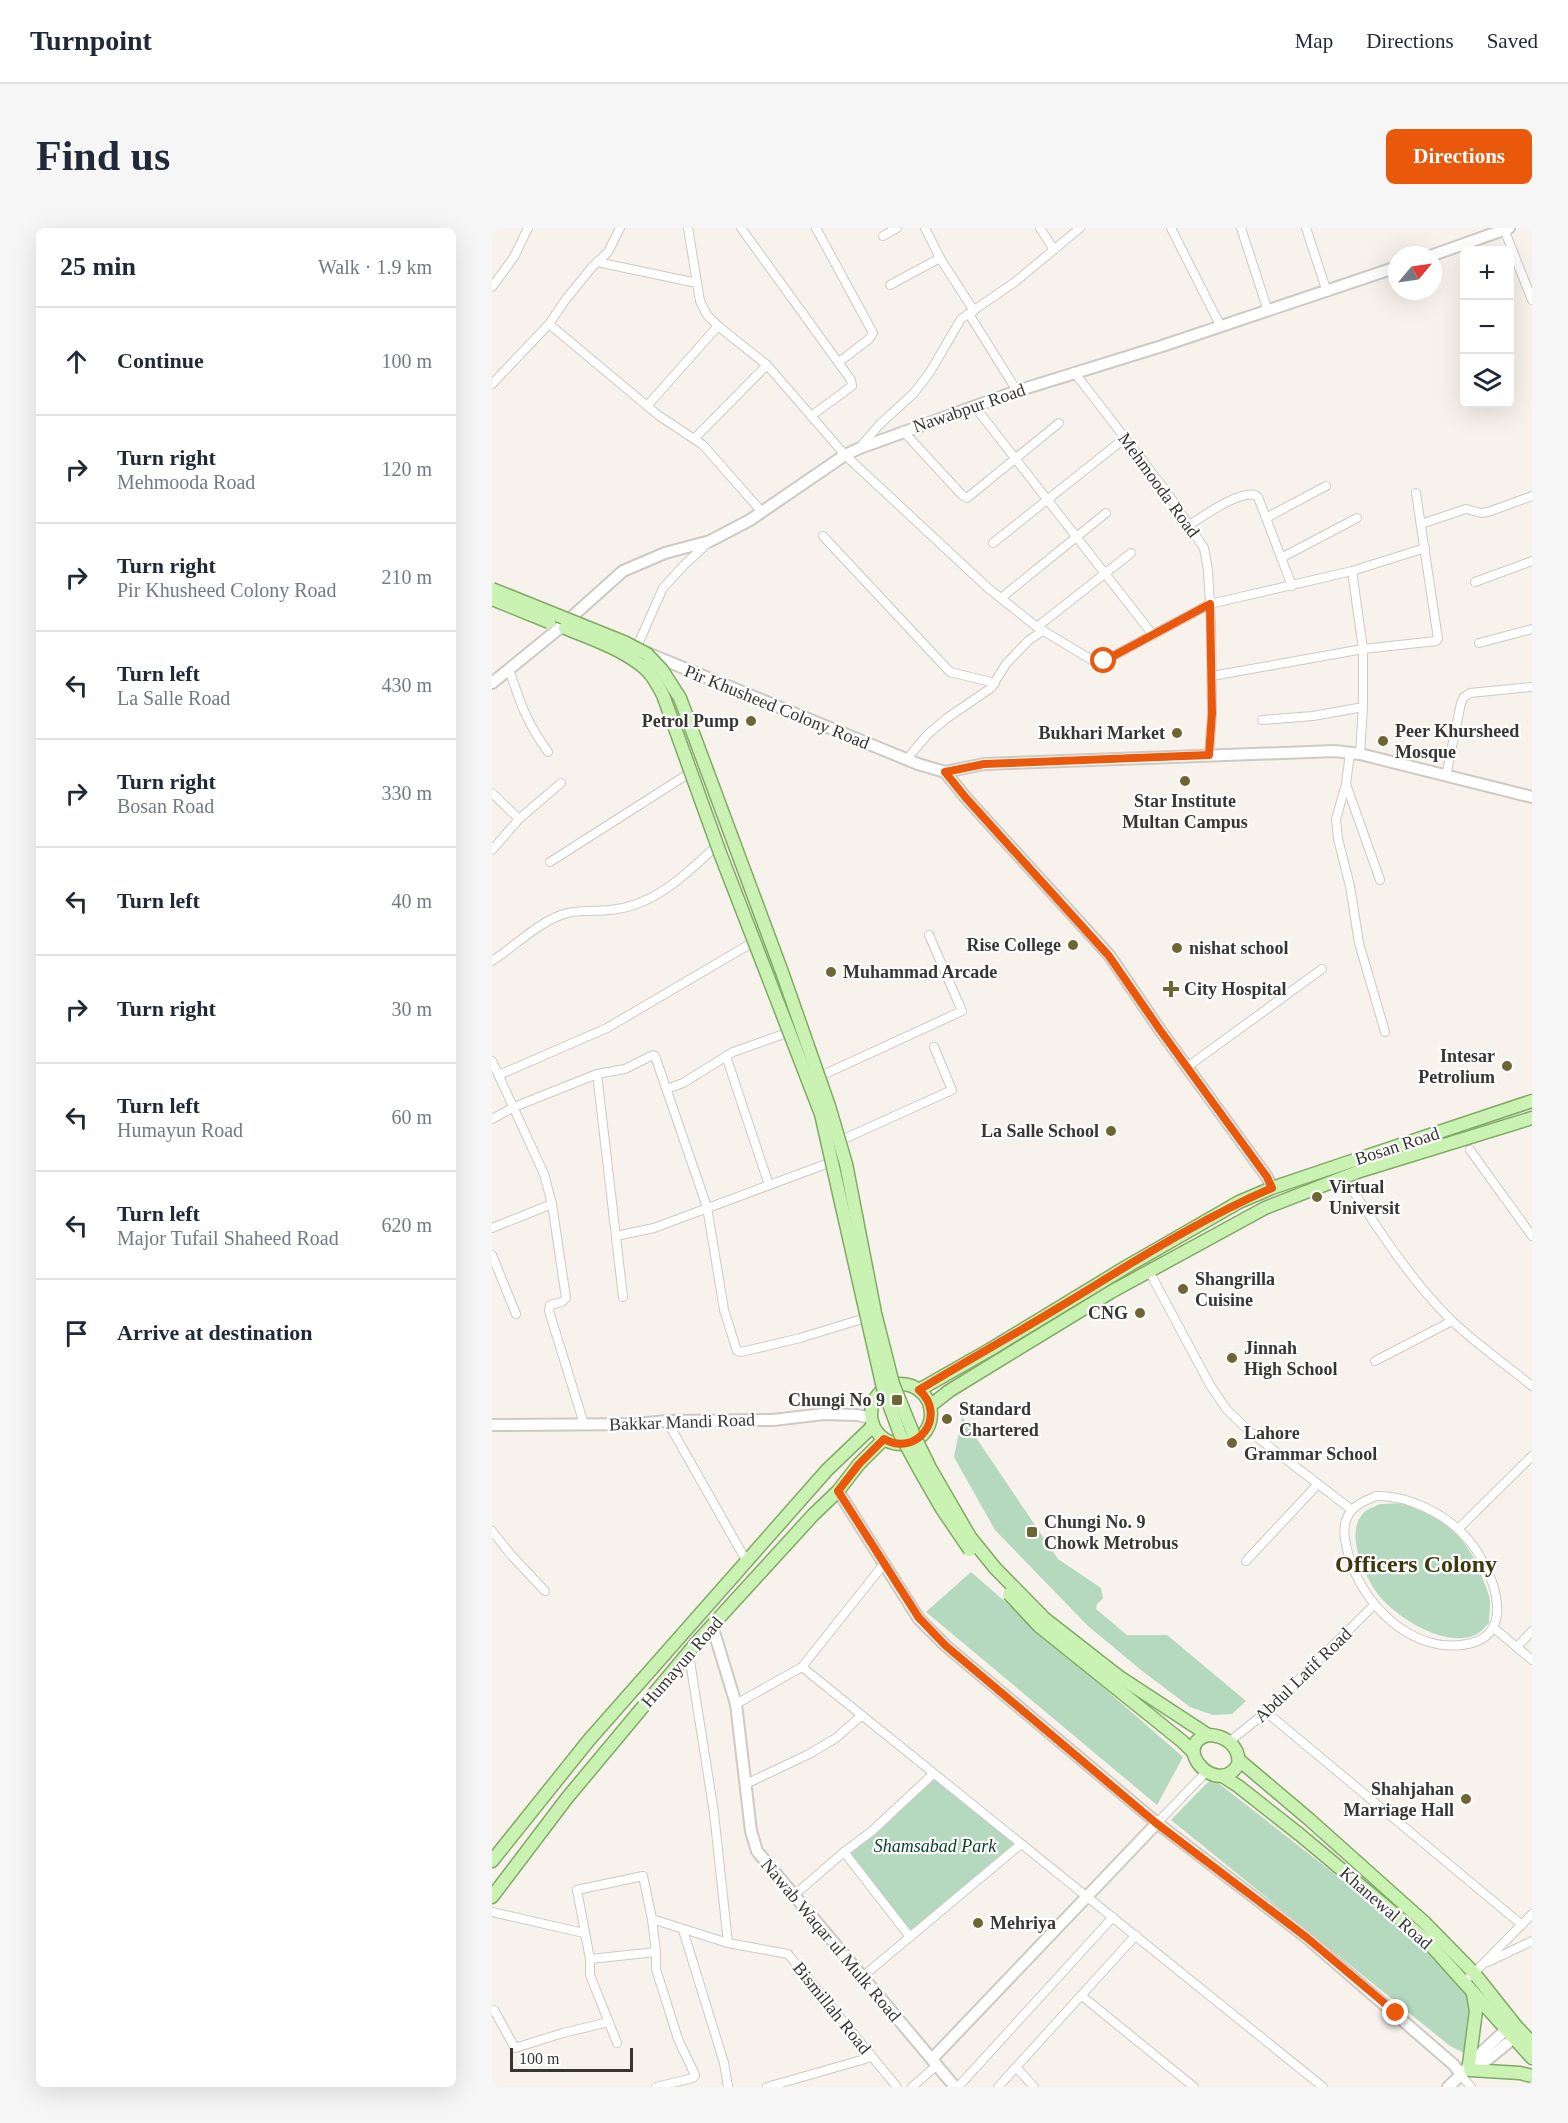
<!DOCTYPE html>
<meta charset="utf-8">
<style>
:root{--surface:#fff;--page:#f6f6f7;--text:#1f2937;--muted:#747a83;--line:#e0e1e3;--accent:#ea580c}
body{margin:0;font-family:"Times New Roman",serif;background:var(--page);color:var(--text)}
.controls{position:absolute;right:18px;top:18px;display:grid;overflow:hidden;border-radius:9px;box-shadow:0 6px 24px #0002}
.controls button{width:54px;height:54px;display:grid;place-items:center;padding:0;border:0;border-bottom:2px solid var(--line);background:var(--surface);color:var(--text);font:30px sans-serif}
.compass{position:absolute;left:896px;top:18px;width:54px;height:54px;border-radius:50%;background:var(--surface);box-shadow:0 6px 24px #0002;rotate:61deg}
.scale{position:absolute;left:18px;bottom:15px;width:123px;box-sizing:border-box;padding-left:6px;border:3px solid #383633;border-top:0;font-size:16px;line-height:21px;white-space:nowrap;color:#383633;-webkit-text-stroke:4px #fff;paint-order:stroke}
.stop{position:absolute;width:18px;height:18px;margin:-14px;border:4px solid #ea580c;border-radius:50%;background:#fff}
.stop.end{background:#ea580c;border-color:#fff;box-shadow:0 2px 6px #0008}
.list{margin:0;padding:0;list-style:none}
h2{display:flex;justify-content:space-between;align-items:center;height:78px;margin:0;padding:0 24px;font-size:26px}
h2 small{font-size:20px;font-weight:400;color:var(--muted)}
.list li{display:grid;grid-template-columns:39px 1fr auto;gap:18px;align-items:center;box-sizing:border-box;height:108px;padding:0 24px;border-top:2px solid var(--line)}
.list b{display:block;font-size:22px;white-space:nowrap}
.list p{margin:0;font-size:20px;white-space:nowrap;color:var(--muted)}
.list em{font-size:20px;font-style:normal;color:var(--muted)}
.icon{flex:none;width:33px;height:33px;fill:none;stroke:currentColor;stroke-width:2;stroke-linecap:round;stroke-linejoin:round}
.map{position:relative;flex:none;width:1040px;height:1859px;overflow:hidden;border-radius:9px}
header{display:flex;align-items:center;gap:36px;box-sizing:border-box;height:84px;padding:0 30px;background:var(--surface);border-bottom:2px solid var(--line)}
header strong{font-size:28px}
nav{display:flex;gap:33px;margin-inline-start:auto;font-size:21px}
.intro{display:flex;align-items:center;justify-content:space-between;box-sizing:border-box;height:144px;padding:0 36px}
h1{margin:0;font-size:42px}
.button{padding:15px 27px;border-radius:9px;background:var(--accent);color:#fff;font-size:21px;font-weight:700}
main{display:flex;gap:36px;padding:0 36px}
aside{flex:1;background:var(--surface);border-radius:9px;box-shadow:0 6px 24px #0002}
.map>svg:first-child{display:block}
.green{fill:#b4d9bf}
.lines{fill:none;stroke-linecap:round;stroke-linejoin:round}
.minor-casing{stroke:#cecac3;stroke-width:10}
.tertiary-casing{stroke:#cecac3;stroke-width:14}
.secondary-casing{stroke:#cecac3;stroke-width:14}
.primary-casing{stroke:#80aa66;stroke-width:15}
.minor{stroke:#fff;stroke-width:8}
.tertiary{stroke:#fff;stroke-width:10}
.secondary{stroke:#fff;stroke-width:10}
.primary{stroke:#caf2b3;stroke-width:12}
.primary-bridge-casing{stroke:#80aa66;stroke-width:15;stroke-linecap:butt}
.primary-bridge{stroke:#caf2b3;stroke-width:12}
.route{stroke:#ea580c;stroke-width:8}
.poi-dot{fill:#6e6632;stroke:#fff;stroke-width:2}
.labels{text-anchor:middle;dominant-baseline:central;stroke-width:4.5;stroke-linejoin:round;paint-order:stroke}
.street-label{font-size:18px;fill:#383633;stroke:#fff}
.poi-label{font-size:18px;font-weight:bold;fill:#383633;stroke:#fff;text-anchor:start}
.park-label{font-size:18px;font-style:italic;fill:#0a4123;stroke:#fff}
.district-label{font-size:24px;font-weight:bold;fill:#3f380e;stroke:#fff}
</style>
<header>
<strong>Turnpoint</strong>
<nav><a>Map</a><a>Directions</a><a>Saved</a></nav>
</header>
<div class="intro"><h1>Find us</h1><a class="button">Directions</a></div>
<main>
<aside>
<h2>25 min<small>Walk · 1.9 km</small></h2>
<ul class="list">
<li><svg class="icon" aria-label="ahead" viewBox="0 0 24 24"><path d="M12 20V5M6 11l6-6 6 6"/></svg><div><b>Continue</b></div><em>100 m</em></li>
<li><svg class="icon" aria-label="right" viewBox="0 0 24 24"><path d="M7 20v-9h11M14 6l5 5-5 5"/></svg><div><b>Turn right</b><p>Mehmooda Road</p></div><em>120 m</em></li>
<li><svg class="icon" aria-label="right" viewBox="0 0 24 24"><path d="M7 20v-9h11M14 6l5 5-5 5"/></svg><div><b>Turn right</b><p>Pir Khusheed Colony Road</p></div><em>210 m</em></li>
<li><svg class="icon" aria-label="left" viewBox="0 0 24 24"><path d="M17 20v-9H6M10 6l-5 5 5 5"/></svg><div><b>Turn left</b><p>La Salle Road</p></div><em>430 m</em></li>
<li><svg class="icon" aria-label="right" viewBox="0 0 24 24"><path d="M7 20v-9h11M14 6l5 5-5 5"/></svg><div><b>Turn right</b><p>Bosan Road</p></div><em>330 m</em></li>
<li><svg class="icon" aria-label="left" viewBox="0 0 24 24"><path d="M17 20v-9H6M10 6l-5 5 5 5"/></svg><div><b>Turn left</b></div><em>40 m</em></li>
<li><svg class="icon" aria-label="right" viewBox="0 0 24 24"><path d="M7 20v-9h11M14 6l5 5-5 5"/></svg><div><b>Turn right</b></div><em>30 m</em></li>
<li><svg class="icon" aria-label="left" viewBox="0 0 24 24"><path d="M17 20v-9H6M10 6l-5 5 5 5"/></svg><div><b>Turn left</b><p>Humayun Road</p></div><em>60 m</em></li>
<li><svg class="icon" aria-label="left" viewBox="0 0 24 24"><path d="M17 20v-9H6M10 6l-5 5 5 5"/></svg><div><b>Turn left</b><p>Major Tufail Shaheed Road</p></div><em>620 m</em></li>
<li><svg class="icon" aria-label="arrive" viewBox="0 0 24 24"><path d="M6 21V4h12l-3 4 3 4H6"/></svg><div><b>Arrive at destination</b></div></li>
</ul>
</aside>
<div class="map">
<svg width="1040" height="1859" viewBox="0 0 1040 1859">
<rect width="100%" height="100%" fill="#f7f2eb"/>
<!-- green -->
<g class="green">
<polygon points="470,1189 566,1331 609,1360 611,1370 605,1376 604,1381 635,1407 675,1407 754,1473 740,1486 721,1487 698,1479 649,1442 596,1398 503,1302 462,1229"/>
<path d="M888,1276c7,0 16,-1 23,0 41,7 69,41 81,78 3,7 6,15 6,22 0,7 -1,13 -1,19 -4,4 -9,10 -14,12 -29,13 -76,-16 -94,-37 -16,-19 -40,-69 -14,-88 4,-2 9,-4 13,-6z"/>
<polygon points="479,1344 691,1529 665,1577 434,1384"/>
<polygon points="441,1548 527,1616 418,1705 356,1625"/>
<polygon points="720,1550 872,1669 922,1712 983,1771 972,1825 958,1818 679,1592"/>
</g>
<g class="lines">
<defs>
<g id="minor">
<polyline points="196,0 208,73 215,87 226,98 275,137 353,227 496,360 545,399 603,434 612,433 718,376 860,343 933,320"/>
<polyline points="249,0 359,152 360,158 319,188"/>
<polyline points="324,0 381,105 377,111 347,134"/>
<polyline points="433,0 448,30 482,83"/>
<polyline points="548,0 562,22"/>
<polyline points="679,0 729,99"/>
<polyline points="749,0 776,83"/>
<polyline points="814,0 835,64"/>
<polyline points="1012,1 1040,72"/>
<polyline points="391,8 405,0"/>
<polyline points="105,34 205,55"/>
<polyline points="398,57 448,30"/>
<polyline points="0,59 22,29 36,0"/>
<polyline points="477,86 525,163"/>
<polyline points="57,96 166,187 211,217 270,284"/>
<polyline points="582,144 674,263 712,320 716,342 719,395 720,485 717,527"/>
<polyline points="0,156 57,96 74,71 101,38 116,24 128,0"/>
<polyline points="155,178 226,98"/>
<polyline points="483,179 661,407"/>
<polyline points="411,203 470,267 475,270 567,195"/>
<polyline points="202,211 275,137"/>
<polyline points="369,218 388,196 422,165 438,144 469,91 523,54 588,0"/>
<polyline points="774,290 834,258"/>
<polyline points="929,296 974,281 989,285 996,284 1040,268"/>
<path d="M697,297c15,-9 49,-34 66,-30l3,2 34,89"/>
<polyline points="331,308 458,444 503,455"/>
<polyline points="501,315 633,210"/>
<polyline points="789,330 865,290"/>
<polyline points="860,343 871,421 871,479 868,526"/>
<polyline points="983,354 1040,333"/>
<polyline points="509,370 614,285"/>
<polyline points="545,399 639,325"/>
<polyline points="147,414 171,360 192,337 217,314"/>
<polyline points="987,415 1040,401"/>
<path d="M17,441c11,34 18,54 39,83"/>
<polyline points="720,448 871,421 944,413 946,411 924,265"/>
<polyline points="770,492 821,488 871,479"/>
<polyline points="858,525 854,556 888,652"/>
<polyline points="419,526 436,506 455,490 499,460 514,436 537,412 551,403"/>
<polyline points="954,548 969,475 972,469 978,465 1040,459"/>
<polyline points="854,556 844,591 846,611 858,658 867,715 893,804"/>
<polyline points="0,565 27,591"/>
<polyline points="0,622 27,591 69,555"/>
<polyline points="58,634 196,546"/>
<path d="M0,733c23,-15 43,-36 69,-46 16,-6 32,-3 49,-5 44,-4 74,-34 104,-62"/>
<polyline points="234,828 277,957"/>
<polyline points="0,833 52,946 60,976 74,1070 70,1074 58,1077 57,1083 92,1196"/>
<polyline points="695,839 830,741"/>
<polyline points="105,846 131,1069"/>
<polyline points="333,846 470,783 437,707"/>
<polyline points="7,847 115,800 258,716"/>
<polyline points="175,861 191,855 241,824 292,806"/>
<polyline points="0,891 22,879 105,846 133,841 161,827 163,828 215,979 232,1082 245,1123 249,1124 308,1110 367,1092"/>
<polyline points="354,910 460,862 442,819"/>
<polyline points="978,922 1040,1008"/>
<path d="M861,963c30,45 58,89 97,128 25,24 55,45 82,67"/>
<polyline points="0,1000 60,976"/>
<polyline points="124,1008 162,1000 334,936"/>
<polyline points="0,1027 24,1086"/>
<polyline points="657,1043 718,1157 735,1182 757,1203 860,1282"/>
<polyline points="883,1133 960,1093"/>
<polyline points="175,1193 255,1334"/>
<path d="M884,1268c31,-1 68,17 89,40 24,25 57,97 3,108 -57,11 -107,-41 -120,-91 -4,-15 -7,-31 4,-43 6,-7 15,-10 24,-14z"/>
<polyline points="966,1301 1040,1228"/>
<polyline points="0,1303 20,1328 53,1363"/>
<polyline points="754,1333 826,1256"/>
<polyline points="1002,1400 1040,1432"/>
<polyline points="1025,1419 1040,1403"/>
<polyline points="198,1433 222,1585 236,1715"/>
<polyline points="310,1439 831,1859"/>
<polyline points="244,1476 310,1439 391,1337"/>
<polyline points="774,1484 1030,1697"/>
<polyline points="737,1514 774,1484 882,1377"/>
<polyline points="254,1556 317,1526 344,1510 369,1488"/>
<polyline points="665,1595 715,1543"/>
<polyline points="352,1624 418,1709"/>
<polygon points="151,1648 160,1691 164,1724 98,1731 85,1662"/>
<polyline points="301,1668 352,1624 380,1603 441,1546"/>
<polyline points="0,1684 92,1705"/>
<polyline points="160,1691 236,1715 296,1726 405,1859"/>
<polyline points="191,1702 232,1835 236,1859"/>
<polyline points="164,1724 164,1741 186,1811 203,1847 201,1850 164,1859"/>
<polyline points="98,1731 98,1747 125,1815"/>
<polyline points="996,1734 1040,1713"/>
<polyline points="370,1749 529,1616"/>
<polyline points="972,1753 982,1745 1040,1686"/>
<polyline points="590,1768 702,1859"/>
<polyline points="2,1782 23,1820 71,1805 117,1794"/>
<polyline points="525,1840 542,1859"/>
<polyline points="969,1847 979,1859"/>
<polyline points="275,1859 380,1829"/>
<polyline points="420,1859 445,1837"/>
<polyline points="466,1859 621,1689"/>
<polyline points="506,1859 644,1707"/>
</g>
<g id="tertiary">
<polyline points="941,27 1017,0"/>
<polyline points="155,425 426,536 453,544 492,536 843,523 868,526 1040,569"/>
<polyline points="0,455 64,403 131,343 173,325 218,313 258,292 353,227 368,220 525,163 670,118 905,39"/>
<polyline points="453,544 474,570 617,727 668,802 775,949 780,960"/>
<polyline points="346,1263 427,1391 454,1418 665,1595"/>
<polyline points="223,1407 244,1476 259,1603 265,1623 463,1859"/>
<polyline points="440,1831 665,1595 814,1709 962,1837 969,1847"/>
</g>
<g id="secondary">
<polyline points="0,1197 145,1196 175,1193 281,1192 332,1186 365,1187 379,1190"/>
<polyline points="978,1842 989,1837 1028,1805"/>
<polyline points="956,1859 972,1844 977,1836 1020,1796"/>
</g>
<g id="primary">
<circle cx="409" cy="1186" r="30"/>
<polyline points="427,1162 499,1121 634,1039 747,974 780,960 857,934 1040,873"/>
<polyline points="438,1178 457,1163 619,1064 773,980 868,943 1040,890"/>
<polyline points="553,1391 626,1448 716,1507"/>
<polyline points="547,1398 691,1514 701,1524"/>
<path d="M716,1507c17,0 33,12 30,30 -21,33 -68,-19 -30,-30z"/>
<polyline points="747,1532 818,1592 932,1694 982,1745 1024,1798 1040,1815"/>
<polyline points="732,1549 746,1558 807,1606 935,1713 1040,1830"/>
<polyline points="0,1633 97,1512 335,1242 381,1198"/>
<polyline points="0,1669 75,1570 205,1414 321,1287 346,1263 367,1236 392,1211"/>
<polyline points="977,1836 984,1783 981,1766"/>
<polyline points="978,1842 1028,1845 1040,1848"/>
</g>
</defs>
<!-- minor casing -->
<use href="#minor" class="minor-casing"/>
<!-- tertiary casing -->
<use href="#tertiary" class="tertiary-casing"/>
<!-- secondary casing -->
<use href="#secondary" class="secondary-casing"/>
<!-- primary casing -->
<use href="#primary" class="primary-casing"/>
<!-- minor -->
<use href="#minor" class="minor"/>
<!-- tertiary -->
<use href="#tertiary" class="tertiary"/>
<!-- secondary -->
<use href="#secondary" class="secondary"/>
<!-- primary -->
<use href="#primary" class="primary"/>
<defs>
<g id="primary-bridge">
<polyline points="0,361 132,414 155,426 170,442 188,470 290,744 337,878 354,936 383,1085 401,1156 421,1205 438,1240 478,1309 503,1340 553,1391"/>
<polyline points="0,371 57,394"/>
<path d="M73,400c25,10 54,20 76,37 10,7 16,19 22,30l57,158 101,261 62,274 17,46 19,35 23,40 28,41"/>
<polyline points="517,1366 547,1398"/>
</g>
</defs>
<!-- primary-bridge casing -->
<use href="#primary-bridge" class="primary-bridge-casing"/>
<!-- primary-bridge -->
<use href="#primary-bridge" class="primary-bridge"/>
</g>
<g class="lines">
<!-- route -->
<path class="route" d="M612,433l106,-57 2,109 -3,42 -225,9 -39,8 21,26 143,158 51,74 107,147 5,11c-74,32 -143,77 -211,118 -47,29 -95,55 -142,84 29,25 -1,68 -35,49l-25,25 -21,27 81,127 27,28 210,177 150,114 90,76"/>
</g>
<!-- markers -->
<g class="poi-dot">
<circle cx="259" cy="493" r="6"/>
<circle cx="685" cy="505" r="6"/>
<circle cx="891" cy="513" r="6"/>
<circle cx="693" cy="553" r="6"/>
<circle cx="581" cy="717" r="6"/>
<circle cx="685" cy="720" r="6"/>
<circle cx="339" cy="744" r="6"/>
<path d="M676 752h6v6h6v6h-6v6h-6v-6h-6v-6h6z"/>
<circle cx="1015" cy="838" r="6"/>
<circle cx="619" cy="903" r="6"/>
<circle cx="825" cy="969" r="6"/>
<circle cx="691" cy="1061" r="6"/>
<circle cx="648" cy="1085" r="6"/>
<circle cx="740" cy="1130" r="6"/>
<rect x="399" y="1166" width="12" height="12" rx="3"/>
<circle cx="455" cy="1191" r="6"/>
<circle cx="740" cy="1215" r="6"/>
<rect x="534" y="1298" width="12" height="12" rx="3"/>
<circle cx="974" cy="1571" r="6"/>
<circle cx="486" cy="1695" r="6"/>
</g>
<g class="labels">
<!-- street labels -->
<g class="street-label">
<text transform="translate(477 180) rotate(-19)">Nawabpur Road</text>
<text transform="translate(667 257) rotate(54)">Mehmooda Road</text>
<text transform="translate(285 479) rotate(22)">Pir Khusheed Colony Road</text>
<text transform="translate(905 918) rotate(-18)">Bosan Road</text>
<text transform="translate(190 1194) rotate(-2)">Bakkar Mandi Road</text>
<text transform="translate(190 1434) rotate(-49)">Humayun Road</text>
<text transform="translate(811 1447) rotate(-44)">Abdul Latif Road</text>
<text transform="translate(894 1680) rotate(41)">Khanewal Road</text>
<text transform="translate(339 1712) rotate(50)">Nawab Waqar ul Mulk Road</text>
<text transform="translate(340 1780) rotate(51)">Bismillah Road</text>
</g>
<!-- poi labels -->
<g class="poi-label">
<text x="247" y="493" text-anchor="end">Petrol Pump</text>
<text x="903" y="503">Peer Khursheed<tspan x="903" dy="21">Mosque</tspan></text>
<text x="673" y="505" text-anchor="end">Bukhari Market</text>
<text x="693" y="573" text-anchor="middle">Star Institute<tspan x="693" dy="21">Multan Campus</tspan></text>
<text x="569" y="717" text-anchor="end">Rise College</text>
<text x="697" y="720">nishat school</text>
<text x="351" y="744">Muhammad Arcade</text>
<text x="692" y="761">City Hospital</text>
<text x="1003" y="828" text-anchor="end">Intesar<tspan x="1003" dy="21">Petrolium</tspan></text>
<text x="607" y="903" text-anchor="end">La Salle School</text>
<text x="837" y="959">Virtual<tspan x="837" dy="21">Universit</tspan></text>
<text x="703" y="1051">Shangrilla<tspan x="703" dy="21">Cuisine</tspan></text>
<text x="636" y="1085" text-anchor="end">CNG</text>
<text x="752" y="1120">Jinnah<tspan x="752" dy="21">High School</tspan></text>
<text x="393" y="1172" text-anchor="end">Chungi No 9</text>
<text x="467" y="1181">Standard<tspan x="467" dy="21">Chartered</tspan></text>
<text x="752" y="1205">Lahore<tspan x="752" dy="21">Grammar School</tspan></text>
<text x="552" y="1294">Chungi No. 9<tspan x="552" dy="21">Chowk Metrobus</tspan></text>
<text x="962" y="1561" text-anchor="end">Shahjahan<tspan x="962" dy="21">Marriage Hall</tspan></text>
<text x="498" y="1695">Mehriya</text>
</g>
<!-- park labels -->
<g class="park-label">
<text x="443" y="1618">Shamsabad Park</text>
</g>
<!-- district labels -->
<g class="district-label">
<text x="924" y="1336">Officers Colony</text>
</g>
</g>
</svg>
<div class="controls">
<button>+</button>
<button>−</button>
<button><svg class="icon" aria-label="layers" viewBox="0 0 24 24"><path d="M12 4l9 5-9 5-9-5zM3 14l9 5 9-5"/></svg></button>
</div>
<svg class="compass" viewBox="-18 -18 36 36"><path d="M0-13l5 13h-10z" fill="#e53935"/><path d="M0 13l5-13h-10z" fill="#747a83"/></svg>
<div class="scale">100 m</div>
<div class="stop" style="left:612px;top:433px"></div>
<div class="stop end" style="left:904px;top:1785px"></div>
</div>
</main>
